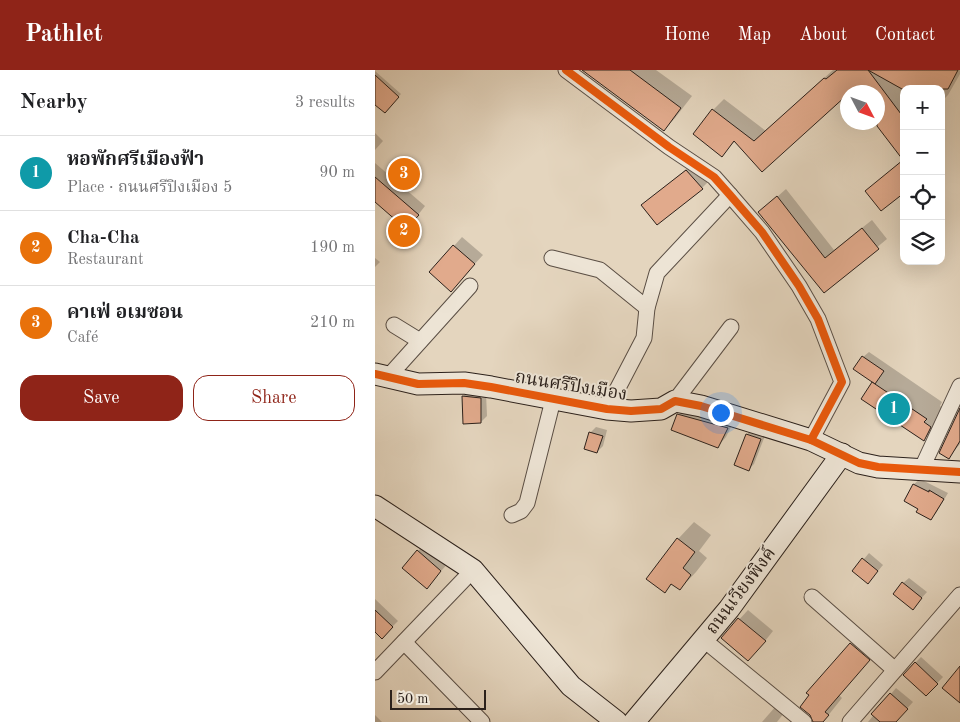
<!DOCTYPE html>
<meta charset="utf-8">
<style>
:root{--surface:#fff;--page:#f2f2f2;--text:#202124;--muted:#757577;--line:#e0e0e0;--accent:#8f2418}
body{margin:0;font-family:"Old Standard TT","Noto Serif Thai",serif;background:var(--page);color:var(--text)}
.controls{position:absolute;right:15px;top:15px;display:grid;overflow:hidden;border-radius:10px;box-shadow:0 5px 20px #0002}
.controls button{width:45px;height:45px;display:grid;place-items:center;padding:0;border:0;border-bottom:1px solid var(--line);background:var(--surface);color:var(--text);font:25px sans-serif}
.compass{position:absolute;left:465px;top:15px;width:45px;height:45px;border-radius:50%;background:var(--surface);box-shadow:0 5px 20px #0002;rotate:131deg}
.scale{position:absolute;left:15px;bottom:12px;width:96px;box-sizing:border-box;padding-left:5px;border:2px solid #2c211b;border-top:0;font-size:14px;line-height:18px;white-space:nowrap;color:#2c211b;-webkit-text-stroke:4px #ede4d5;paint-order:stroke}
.you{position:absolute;left:345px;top:342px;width:18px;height:18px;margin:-12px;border:4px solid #fff;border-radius:50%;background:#1a73e8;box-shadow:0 0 0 8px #1a73e833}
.badge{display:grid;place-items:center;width:32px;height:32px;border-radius:50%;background:var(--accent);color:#fff;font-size:16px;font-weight:700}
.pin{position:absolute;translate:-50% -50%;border:2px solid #fff;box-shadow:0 1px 5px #0006}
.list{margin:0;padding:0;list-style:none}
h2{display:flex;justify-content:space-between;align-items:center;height:65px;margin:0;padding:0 20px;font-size:21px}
h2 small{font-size:16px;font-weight:400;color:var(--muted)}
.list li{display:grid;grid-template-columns:32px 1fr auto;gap:15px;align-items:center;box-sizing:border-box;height:75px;padding:0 20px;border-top:1px solid var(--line)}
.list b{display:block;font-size:19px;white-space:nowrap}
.list p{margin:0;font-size:16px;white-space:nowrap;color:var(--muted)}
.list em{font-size:16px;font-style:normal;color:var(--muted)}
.actions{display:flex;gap:10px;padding:15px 20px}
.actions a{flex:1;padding:11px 0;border:1px solid var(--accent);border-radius:15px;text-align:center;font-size:18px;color:var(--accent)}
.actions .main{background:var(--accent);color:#fff}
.icon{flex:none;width:28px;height:28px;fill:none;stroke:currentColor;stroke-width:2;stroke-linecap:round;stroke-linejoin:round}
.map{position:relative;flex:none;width:585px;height:652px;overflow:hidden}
header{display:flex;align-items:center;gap:30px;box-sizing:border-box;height:70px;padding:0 25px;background:var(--accent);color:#fff}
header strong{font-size:24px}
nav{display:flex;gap:28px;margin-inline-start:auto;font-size:18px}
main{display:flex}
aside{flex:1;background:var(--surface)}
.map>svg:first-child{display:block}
.shadow{fill:#0003}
.building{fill:#e1aa8c;stroke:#2c211b}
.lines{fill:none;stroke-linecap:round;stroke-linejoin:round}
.street-casing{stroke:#5a4e44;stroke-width:17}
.secondary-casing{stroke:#2c211b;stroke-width:23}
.street{stroke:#ede4d5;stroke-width:15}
.secondary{stroke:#ede4d5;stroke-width:21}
.cycleway-casing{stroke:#ede4d5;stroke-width:11}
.cycleway{stroke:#e8590c;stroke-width:8}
.labels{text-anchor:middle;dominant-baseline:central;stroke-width:4;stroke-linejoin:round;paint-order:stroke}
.street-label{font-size:18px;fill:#2c211b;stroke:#ede4d5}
</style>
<header>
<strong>Pathlet</strong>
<nav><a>Home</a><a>Map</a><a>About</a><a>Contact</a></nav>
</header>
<main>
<aside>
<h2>Nearby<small>3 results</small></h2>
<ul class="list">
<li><span class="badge" style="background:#0f9aa8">1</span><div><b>หอพักศรีเมืองฟ้า</b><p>Place · ถนนศรีปิงเมือง 5</p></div><em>90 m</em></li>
<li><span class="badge" style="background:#e8710a">2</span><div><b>Cha-Cha</b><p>Restaurant</p></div><em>190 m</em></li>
<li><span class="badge" style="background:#e8710a">3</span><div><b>คาเฟ่ อเมซอน</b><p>Café</p></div><em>210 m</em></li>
</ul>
<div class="actions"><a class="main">Save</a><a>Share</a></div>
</aside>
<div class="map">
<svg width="585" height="652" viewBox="0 0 585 652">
<rect width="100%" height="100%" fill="#e4d5be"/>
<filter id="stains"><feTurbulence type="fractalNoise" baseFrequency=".004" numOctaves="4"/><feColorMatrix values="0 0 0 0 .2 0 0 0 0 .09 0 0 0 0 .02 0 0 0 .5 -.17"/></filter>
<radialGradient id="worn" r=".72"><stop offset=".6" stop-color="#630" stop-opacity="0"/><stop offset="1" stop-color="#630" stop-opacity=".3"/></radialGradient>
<!-- shadow -->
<g class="shadow">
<polygon points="211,0 281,0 317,26 300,48 289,60"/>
<polygon points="458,0 585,0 585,4 573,25 566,32 566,19 523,15 529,22 529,89 501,52 502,22 479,22 477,19 387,100 360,71 347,85 319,64 338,40 349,29 391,61"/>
<polygon points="0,1 26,24 10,41 0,33"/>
<polygon points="0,63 8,71 0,80"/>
<polygon points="566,80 570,86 566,90"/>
<polygon points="320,92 335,110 327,118 268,135"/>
<polygon points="0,93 50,136 39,150 0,130"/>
<polygon points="411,119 459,180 497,150 512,169 449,221 385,142"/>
<polygon points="87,167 108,185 84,211 79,176"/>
<polygon points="0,188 5,192 0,197"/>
<polygon points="494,282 567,332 565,336 571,340 565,353 549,369 498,313 499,312 488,287"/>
<polygon points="94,320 111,323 112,346 106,352 89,353 88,326"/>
<polygon points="312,336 360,349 351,367 343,376 304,345"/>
<polygon points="585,341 585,374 574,387"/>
<polygon points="221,357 232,360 228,376 222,382 215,363"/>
<polygon points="378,359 391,363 379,394 374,399 361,394 372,364"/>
<polygon points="545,409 573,423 561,443 555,449 545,439 531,431 539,414"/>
<polygon points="319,452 336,465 324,481 332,488 321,502 305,519 298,513 290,521 303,469"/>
<polygon points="51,473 74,492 60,508 43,481"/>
<polygon points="494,483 508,495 498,507 479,501"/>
<polygon points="534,508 552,522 543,532 528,513"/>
<polygon points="0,529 23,551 7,567 0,561"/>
<polygon points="373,540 398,561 382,581 347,568"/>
<polygon points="484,565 502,581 464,625 467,628 448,652 439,652 436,625 433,623"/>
<polygon points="546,587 568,607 551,625 540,593"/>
<polygon points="521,618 538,632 520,652 493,652"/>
<polygon points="401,636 409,643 402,652 387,652"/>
<polygon points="0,645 7,652 0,652"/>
</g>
<!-- building -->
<g class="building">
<polygon points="207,0 255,0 306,38 289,61"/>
<polygon points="462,0 583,0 573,19 527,19 493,0 529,48 529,123 506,141 490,121 528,90 502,56 502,22 472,22 472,25 387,102 359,71 347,87 318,64 337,39 379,71 449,8 451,9"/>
<polygon points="0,5 24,27 10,43 0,35"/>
<polygon points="311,100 328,119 282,155 266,135"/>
<polygon points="0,107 44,145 31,159 0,132"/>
<polygon points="402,126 450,188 487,158 504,179 449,223 383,142"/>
<polygon points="78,175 100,194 76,222 54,202"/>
<polygon points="487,286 509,301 500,314 478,299"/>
<polygon points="497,312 552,349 549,352 556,357 549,371 486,329"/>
<polygon points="87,326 106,328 106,353 88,354"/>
<polygon points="585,338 585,371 574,389 564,383"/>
<polygon points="302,344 353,358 343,378 296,360"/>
<polygon points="214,362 228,366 222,383 209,379"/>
<polygon points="371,364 386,369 374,401 359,395"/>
<polygon points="538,414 554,422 554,420 569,429 556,450 541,442 543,439 529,431"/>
<polygon points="302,468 320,482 308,498 316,505 305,520 296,514 290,523 271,509"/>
<polygon points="42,480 66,501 52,519 27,498"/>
<polygon points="487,488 503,501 493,514 477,501"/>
<polygon points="527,512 547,528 538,540 518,524"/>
<polygon points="0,540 18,557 7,569 0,562"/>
<polygon points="363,548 391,571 373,591 346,568"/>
<polygon points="475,573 495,590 450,642 454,645 448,652 438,652 435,645 425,637 434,625 431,623"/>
<polygon points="540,592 563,614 551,626 528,605"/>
<polygon points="585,596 585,633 567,618"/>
<polygon points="515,623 533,639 521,652 505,652 496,644"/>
</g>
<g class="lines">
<defs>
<g id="street">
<polyline points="191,0 294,77 339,107 355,125 387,162 424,216 443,249 467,312 436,370"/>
<polyline points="177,188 225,200 272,238"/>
<polyline points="19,255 45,271"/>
<polyline points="13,307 95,216"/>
<polyline points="300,331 356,257"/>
<polyline points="232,339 269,268 272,238 282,203 355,125"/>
<polyline points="546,400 585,316"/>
<polyline points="137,445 146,441 152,433 178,330"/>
<polyline points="437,527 520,600"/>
<polyline points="329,570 429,652"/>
<polyline points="29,572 107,652"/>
<polyline points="0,602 98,500"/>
<polyline points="475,652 585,525"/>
</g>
<g id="secondary">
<polyline points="0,304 43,314 89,313 116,317 232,339 256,341 286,339 300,331 326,336 436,370 484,393 503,397 585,402"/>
<polyline points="0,436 98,500 196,616 242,652"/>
<polyline points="259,652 354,539 467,384"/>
</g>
</defs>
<!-- street casing -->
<use href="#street" class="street-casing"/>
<!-- secondary casing -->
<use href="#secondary" class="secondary-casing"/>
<!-- street -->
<use href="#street" class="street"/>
<!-- secondary -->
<use href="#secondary" class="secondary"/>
<defs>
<g id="cycleway">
<polyline points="191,0 294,77 339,107 355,125 387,162 424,216 443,249 467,312 436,370"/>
<polyline points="0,304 43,314 89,313 116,317 232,339 256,341 286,339 300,331 326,336 436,370 484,393 503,397 585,402"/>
</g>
</defs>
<!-- cycleway casing -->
<use href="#cycleway" class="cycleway-casing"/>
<!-- cycleway -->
<use href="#cycleway" class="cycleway"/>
</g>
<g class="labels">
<!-- street labels -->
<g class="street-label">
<text transform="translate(196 316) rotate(9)">ถนนศรีปิงเมือง</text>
<text transform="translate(366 521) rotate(-53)">ถนนเวียงพิงค์</text>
</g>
</g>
<rect width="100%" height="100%" filter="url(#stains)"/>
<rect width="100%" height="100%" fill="url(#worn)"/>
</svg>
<div class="controls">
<button>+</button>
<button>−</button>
<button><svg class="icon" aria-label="locate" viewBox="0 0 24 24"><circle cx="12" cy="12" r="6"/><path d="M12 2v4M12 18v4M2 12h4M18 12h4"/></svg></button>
<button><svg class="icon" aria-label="layers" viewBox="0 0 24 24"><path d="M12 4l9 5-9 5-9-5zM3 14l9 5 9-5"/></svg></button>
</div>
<svg class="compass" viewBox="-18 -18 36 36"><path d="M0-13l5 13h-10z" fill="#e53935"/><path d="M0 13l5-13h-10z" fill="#757577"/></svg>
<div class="scale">50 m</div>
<div class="you"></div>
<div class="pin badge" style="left:519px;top:339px;background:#0f9aa8">1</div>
<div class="pin badge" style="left:29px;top:161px;background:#e8710a">2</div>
<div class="pin badge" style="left:29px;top:104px;background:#e8710a">3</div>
</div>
</main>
